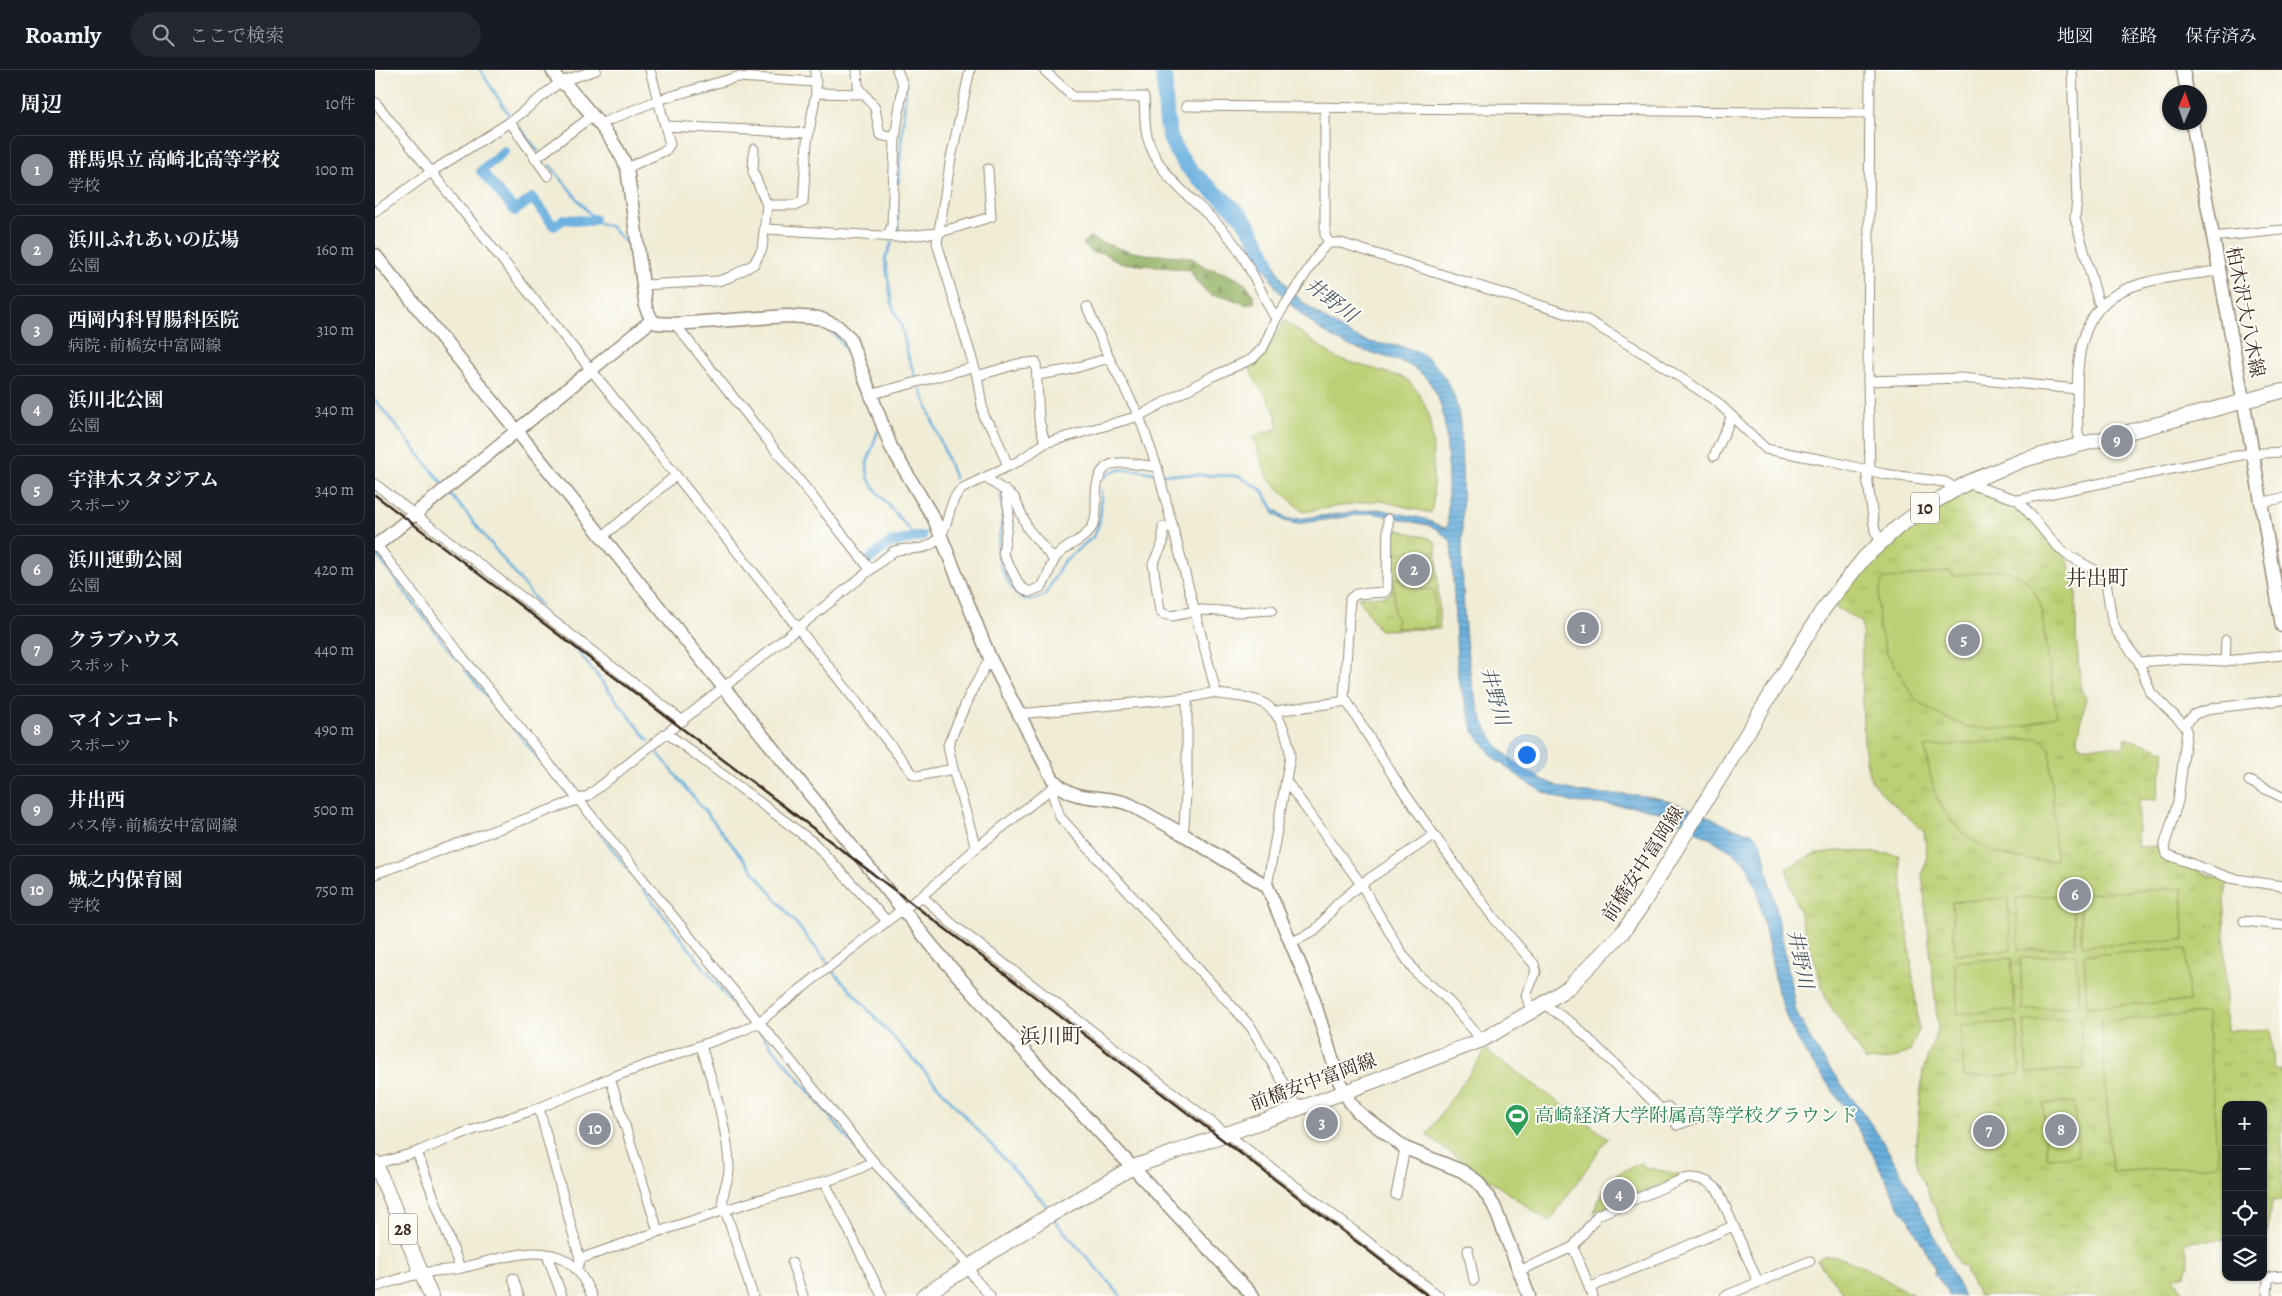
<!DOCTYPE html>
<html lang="ja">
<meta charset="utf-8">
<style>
:root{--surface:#171b24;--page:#242831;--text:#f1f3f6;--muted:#9ea1a6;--line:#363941;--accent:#8c9099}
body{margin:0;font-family:Alegreya,"Noto Serif JP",serif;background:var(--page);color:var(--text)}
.controls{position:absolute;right:15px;bottom:15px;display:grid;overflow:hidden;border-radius:10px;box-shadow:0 1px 4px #0004}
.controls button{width:45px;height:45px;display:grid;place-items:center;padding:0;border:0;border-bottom:1px solid var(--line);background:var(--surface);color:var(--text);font:25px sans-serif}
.compass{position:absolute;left:1787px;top:15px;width:45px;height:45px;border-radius:50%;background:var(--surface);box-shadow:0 1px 4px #0004;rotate:2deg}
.you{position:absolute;left:1151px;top:684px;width:18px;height:18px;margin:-12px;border:4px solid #fff;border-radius:50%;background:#1a73e8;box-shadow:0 0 0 8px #1a73e833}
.badge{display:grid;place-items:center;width:32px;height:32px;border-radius:50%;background:var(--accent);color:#fff;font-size:16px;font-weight:700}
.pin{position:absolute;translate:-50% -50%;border:2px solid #fff;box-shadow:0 1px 5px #0006}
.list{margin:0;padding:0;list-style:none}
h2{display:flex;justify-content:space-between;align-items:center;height:65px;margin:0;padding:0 20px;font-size:21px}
h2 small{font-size:16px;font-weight:400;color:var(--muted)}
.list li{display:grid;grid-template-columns:32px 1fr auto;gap:15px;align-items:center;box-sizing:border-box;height:70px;margin:0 10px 10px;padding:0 10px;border:1px solid var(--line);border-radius:10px}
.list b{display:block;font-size:19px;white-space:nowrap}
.list p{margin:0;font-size:16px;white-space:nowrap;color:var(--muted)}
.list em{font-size:16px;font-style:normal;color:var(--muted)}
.icon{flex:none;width:28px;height:28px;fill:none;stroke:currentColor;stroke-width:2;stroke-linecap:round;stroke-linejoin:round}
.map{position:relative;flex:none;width:1907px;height:1226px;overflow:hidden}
header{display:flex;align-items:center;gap:30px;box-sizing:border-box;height:70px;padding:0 25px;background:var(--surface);border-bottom:1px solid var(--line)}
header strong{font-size:24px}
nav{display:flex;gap:28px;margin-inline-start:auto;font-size:18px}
.search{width:350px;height:45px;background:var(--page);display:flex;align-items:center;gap:12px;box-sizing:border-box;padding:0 18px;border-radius:28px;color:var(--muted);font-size:19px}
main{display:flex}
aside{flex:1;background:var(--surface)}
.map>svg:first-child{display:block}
.grass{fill:url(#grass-tufts);stroke:#7b7d49}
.forest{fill:url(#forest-firs);stroke:#686e42}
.garden{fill:#bbd074;stroke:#7b7d49}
.water{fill:url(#water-rules);stroke:#516c7e}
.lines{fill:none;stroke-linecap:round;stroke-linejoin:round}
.stream{stroke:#67afde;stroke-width:2.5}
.canal{stroke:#67afde;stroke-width:10}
.river{stroke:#67afde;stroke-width:16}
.street-casing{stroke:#968b7a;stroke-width:11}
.secondary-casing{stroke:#968b7a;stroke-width:15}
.primary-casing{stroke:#968b7a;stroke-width:16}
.street{stroke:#fff;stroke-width:9}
.secondary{stroke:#fff;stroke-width:12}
.primary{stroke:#fff;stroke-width:14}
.rail{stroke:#3b2a1e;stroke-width:2.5}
.labels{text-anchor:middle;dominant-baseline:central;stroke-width:4;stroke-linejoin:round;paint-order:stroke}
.shield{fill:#fdfcf7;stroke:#75695f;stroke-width:1}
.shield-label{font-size:18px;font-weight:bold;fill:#3b2a1e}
.street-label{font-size:19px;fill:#3b2a1e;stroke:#fdfcf7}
.leisure-label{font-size:19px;fill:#27864d;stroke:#fdfcf7;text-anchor:start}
.water-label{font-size:20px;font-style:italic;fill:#4a5961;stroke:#fdfcf7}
.quarter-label{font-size:21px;fill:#3b2a1e;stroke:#fdfcf7}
</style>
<header>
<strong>Roamly</strong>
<div class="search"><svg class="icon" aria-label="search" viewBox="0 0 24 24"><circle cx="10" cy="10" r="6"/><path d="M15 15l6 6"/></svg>ここで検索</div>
<nav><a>地図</a><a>経路</a><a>保存済み</a></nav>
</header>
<main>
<aside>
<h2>周辺<small>10件</small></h2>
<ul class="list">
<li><span class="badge">1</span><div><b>群馬県立 高崎北高等学校</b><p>学校</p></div><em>100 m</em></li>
<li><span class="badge">2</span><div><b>浜川ふれあいの広場</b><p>公園</p></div><em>160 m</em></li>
<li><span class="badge">3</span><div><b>西岡内科胃腸科医院</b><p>病院 · 前橋安中富岡線</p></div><em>310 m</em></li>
<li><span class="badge">4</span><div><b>浜川北公園</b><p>公園</p></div><em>340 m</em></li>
<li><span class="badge">5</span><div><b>宇津木スタジアム</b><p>スポーツ</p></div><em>340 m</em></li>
<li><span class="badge">6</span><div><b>浜川運動公園</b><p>公園</p></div><em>420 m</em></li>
<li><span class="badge">7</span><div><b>クラブハウス</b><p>スポット</p></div><em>440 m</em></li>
<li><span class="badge">8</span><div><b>マインコート</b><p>スポーツ</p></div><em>490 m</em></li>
<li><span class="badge">9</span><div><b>井出西</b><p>バス停 · 前橋安中富岡線</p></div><em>500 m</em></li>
<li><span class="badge">10</span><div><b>城之内保育園</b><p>学校</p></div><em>750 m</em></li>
</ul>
</aside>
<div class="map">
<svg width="1907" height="1226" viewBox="0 0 1907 1226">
<defs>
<pattern id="grass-tufts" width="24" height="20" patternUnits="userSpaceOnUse" patternTransform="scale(1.25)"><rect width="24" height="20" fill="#bbd074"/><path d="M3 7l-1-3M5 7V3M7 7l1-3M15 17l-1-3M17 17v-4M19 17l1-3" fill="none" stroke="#a2b364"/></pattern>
<pattern id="forest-firs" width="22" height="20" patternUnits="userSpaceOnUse" patternTransform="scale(1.25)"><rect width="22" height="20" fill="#94b266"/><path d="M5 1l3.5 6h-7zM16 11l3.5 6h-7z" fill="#7a9153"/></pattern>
<pattern id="water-rules" width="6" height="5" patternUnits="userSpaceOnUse" patternTransform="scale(1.25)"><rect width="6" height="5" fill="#67afde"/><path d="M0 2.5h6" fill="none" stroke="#568fb3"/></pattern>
</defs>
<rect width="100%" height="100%" fill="#fdfcf7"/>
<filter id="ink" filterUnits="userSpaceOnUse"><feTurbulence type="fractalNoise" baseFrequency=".02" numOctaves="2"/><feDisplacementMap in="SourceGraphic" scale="10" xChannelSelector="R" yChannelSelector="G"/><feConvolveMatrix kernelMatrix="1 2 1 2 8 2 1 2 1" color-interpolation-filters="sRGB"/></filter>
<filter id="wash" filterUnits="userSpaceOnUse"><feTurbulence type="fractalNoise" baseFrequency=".0096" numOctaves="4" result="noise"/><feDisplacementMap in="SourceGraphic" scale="20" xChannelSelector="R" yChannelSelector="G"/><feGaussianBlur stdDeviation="1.12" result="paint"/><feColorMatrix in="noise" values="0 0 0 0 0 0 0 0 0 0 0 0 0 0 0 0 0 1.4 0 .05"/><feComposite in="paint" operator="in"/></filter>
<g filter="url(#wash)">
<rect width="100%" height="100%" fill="#f0ecd5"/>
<!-- grass -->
<g class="grass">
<path d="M1591,419h7l41,13 54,58 8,35v40l5,55 5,8 -8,40 1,8 45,1 1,-9 40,13 -9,49 -17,-1 -2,48 24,-1 -1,6 4,6 63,24 -3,27 3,122 44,-2 3,40 8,1v131l-8,-1c-7,12 -3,26 -9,39h-2v-134h-37v135l-41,2 4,23 -4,9 -11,3 11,19h-206l-13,-23 -1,-7 -6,-1 -41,-97 -3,-17 8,-81 15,-42 -16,-155 5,-15 -3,-27c-15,-14 -39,-33 -51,-48 -14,-19 -11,-132 -11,-161l-30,-17 53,-60 46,-36z"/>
<polygon points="1020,459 1054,468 1061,473 1065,559 1004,560 983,527 1011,526 1016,523 1017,466"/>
<polygon points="1468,780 1524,785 1544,960 1535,981 1518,989 1491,991 1451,929 1411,799 1438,784"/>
<polygon points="1265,1093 1272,1098 1309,1105 1218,1142 1236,1107"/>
<path d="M1457,1186c28,5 57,27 83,40h-69l-29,-35 6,-4z"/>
</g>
<!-- forest -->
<path class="forest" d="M714,167c18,8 36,14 56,17 13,2 34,0 46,4 5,2 9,6 13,8 20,8 46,11 51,36l-9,3 -19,-8 -17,-2 -15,-15 -4,-10 -70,-7 -18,-10h-10l-10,-9z"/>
<!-- garden -->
<g class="garden">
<path d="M910,251l51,37 69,20c28,24 28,58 28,93 0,15 2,27 -2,42l-50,-12h-9l-69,11 -36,-34 -14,-42 26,-8c-2,-7 -3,-16 -7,-22 -8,-15 -20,-24 -23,-41 22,-12 22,-26 36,-44z"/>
<path d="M1576,501l1,5c40,-4 69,-18 88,27l17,112 -37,12 -26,2 -28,-2 -31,-14 -19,-13 -30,-48 -7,-25 -1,-27 4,-20z"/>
<polygon points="1019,509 1025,509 1027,513 1045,519 1059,520 1061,557 1021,558 1022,546 1019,546"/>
<path d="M1664,668l11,10 6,112c-48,4 -97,-15 -118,-61 -8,-16 -9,-35 -13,-52z"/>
<polygon points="1807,818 1809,870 1707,876 1704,824"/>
<polygon points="1697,825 1701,877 1644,880 1641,828"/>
<polygon points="1633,828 1636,880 1580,884 1577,832"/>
<polygon points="1811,879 1814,931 1712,937 1709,885"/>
<polygon points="1701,884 1704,936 1648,940 1645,888"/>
<polygon points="1636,888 1640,940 1583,944 1580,892"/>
<polygon points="1832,943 1843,1095 1737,1102 1726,951"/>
<polygon points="1705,947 1709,999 1652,1003 1649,951"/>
<polygon points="1642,952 1645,1004 1589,1007 1586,955"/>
<polygon points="1111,980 1233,1068 1174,1152 1051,1065"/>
<polygon points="1699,1032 1703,1086 1672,1088 1668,1034"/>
</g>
<!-- water -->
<path class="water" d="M888,170c6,13 12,27 19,39 12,20 55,50 76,59 17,8 36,5 53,11 18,5 33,25 41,42 10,23 9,50 10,74 2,70 -8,223 33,277 20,27 59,47 92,51 22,2 44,0 65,4 27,5 51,18 76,29 7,3 26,6 29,11 7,9 8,25 11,36 11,45 19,92 28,138 22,51 62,89 90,136 29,48 53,99 78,149h-15l-7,-13 -8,-8 1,-6 -26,-50 -7,-7 -28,-56 -31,-51 -37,-51 -18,-32 -10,-30 -21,-102 -10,-25 -17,-15 -66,-37 -26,-6 -68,-5 -29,-11 -15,-9 -31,-23 -21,-27 -16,-54 -7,-137 -14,-12 -10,-4 -54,-12 -77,11 -12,-3 -12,-9 4,-2 12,9h7l84,-10 46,10 19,9 4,-2c-1,-37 4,-102 -13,-135 -18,-35 -56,-32 -88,-46 -24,-10 -54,-36 -70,-56 -9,-13 -15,-31 -21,-45z"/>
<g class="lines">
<!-- stream -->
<g class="stream">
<polyline points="105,0 134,45"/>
<polyline points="144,57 163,81"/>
<polyline points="175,95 222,153 235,156 257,179 263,241 265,250"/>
<polyline points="523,114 531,15"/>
<polyline points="521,163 523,158 522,130"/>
<polyline points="517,172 510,189 517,235 527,257 533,286 540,306"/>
<path d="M440,254c22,6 31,23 39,43"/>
<polyline points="277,260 296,260"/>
<polyline points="545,318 580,409"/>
<polyline points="0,330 67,413"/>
<polyline points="503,361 492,393 493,408 501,420 537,463 547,466 551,462"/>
<polyline points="787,404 863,406 886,419 900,442"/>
<path d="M728,409c11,-16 38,-7 54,-6"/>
<polyline points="76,424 165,535"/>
<path d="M626,427c5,25 -3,33 -3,54 0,10 4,18 8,26 9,19 17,29 39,18l18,-33 30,-25c9,-14 8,-29 8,-46"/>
<polyline points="2,485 81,589"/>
<polyline points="193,569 274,671"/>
<polyline points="90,600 193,724"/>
<polyline points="282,682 453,893"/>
<polyline points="218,754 368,948"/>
<polyline points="457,900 671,1135"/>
<polyline points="384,961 488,1087"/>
<polyline points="499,1098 538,1142"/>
<polyline points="678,1149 746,1226"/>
</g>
<!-- canal -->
<g class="canal">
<polyline points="129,81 106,101 140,141 157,128 179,156 189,149 215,151 219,149"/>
<polyline points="493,490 515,473 547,466"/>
</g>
<!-- river -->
<path class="river" d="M788,0c4,24 0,49 9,72 14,33 44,48 68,73 12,14 20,31 27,47"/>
</g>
</g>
<g filter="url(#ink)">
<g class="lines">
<defs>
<g id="street">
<polyline points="482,0 483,16 500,38 505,65 520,68"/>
<polyline points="595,0 576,88 562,173 602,306 609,348 618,359 633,396"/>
<path d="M669,0l29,27h71c1,13 0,27 3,39 12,47 59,69 86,106 17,22 28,52 43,77"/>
<polyline points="1697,0 1702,130 1700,148 1723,231 1727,236"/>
<polyline points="441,23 489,24"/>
<path d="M0,32c180,224 362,446 538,672l5,2 35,-7"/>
<polyline points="811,36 1494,43"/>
<polyline points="950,37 950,165 954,173"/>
<polyline points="135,52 173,106"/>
<polyline points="225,54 283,30 362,7 441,12"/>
<polyline points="291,56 434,63"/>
<polyline points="160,89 217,46"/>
<polyline points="252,98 291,80 295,74 275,0"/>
<polyline points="392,135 421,135 428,132 432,72 441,23 440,0"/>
<polyline points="0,142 56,102 135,52 185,12 221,0"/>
<polyline points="391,159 521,167 562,163 616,147 613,99"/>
<polyline points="512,167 517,156 520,68 528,15 522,0"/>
<polyline points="1837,167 1907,160"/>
<polyline points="268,215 343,211 355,207 379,194 387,179 392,135 378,102 379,79"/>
<path d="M712,237l22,51 30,58 18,51 59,225 2,2c30,4 51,1 65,33 4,10 7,19 7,30l-23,129"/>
<polyline points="300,254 495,499"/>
<polyline points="662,305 693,300 734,288"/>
<polyline points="602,306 642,294 661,292 664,350 670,373"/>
<polyline points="1493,311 1586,308 1702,319"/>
<polyline points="494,325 598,297"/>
<path d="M1706,374l-3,-11c-1,-52 -9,-124 53,-146 27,-10 59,-12 87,-16"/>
<polyline points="1339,386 1357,346"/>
<polyline points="1491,400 1500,461 1507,472"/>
<polyline points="1495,401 1493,311 1495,0"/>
<polyline points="611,408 639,427 653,459 679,490"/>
<polyline points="1594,412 1600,416 1643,430 1680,474 1691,484 1730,506 1737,550 1742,562 1764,592 1776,623 1809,655"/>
<polyline points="0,414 308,651"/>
<path d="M630,420l4,21 -6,43 17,32 9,6 12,-5c8,-9 8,-22 16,-31 10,-12 31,-17 37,-33 3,-8 2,-18 2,-27 1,-44 29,-33 61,-29"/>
<polyline points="1643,430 1871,384 1907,382"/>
<polyline points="1885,433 1907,428"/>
<polyline points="1013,449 1012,519 1010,522 981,524 975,529 969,627 1024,715 1059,765 1118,847 1159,894 1161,902 1151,925 1154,935 1159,940"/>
<polyline points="797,457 788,457 788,473 778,494 785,541 788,544 797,546 826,540 864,542 897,540"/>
<polyline points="227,467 300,406"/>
<polyline points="0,473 89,589 384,952 498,1091 589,1190 601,1210 615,1226"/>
<polyline points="1850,591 1851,570"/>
<polyline points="1764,592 1802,589 1850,591 1907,585"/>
<polyline points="1907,630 1839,638 1820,644 1809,655 1812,660 1803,731 1789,777 1791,784 1855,808 1907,816"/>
<polyline points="901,641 972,631"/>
<polyline points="643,644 812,628 841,622"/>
<polyline points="293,664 439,773 512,851"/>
<polyline points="911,711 986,814 1025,880 1042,904 1071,928 1107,970"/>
<polyline points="1874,711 1907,727"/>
<polyline points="682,715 678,726 685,747 876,957 923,1038"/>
<polyline points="806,763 809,757 812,706 812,628"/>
<polyline points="601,778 578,699 573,675 595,624 615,588"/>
<path d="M0,804l213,-78 306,-245c11,-4 23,0 34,-5 25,-10 16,-45 35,-58l56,-27 26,-18 94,-27 72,-39 41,-18 11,-11 13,-29 45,-69 8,-7h12l246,77 61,36 69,46 49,47 63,12 55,13 61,8 12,7"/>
<polyline points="547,826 576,853 1064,1226"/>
<polyline points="1869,851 1907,855"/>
<polyline points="917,872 940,861 961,835 986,814 1059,765"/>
<polyline points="1170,933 1176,939 1198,954 1286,1039 1293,1037 1302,1055 1340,1041"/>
<path d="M326,976c11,35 27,83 28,120 1,13 -7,23 -6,37l30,93"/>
<polyline points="235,1008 283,1161"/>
<polyline points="164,1038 205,1189 204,1194"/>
<polyline points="42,1082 85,1198"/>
<polyline points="1,1094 42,1082 80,1066 164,1038 235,1008 369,960 384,952 520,845 547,826 601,778 682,714"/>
<polyline points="449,1111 507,1226"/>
<polyline points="1021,1125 1030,1078"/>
<polyline points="1198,1177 1218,1226"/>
<polyline points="1093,1180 1099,1210"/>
<polyline points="172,1185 187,1226"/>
<path d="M205,1189c58,-21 116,-40 174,-58 33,-9 92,-22 119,-40"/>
<polyline points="417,1193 428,1226"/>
<path d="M1144,1201l54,-24 25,-32 85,-36c14,-3 25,1 35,11l40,92"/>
<polyline points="138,1208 144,1226"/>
<path d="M0,1217c16,-5 32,-11 48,-14 12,-3 25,-2 38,-5 29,-6 75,-25 104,-8 14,8 20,22 27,36"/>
<polyline points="1214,1218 1358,1156"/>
<polyline points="1350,1226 1435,1191"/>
<polyline points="1892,1226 1893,1210 1896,1207 1907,1206"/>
</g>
<g id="secondary">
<path d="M177,0l8,12 7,4c22,26 47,51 60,82l16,117 3,23 6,12 4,3 19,1 112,-8 32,2 18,8 12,11 42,110 43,72 56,139 62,120c23,28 50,14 79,27l50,28 86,53 44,105 28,90 11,21 8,10 47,36 57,23 16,11 16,24 35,90"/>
<polyline points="1808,0 1812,22"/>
<polyline points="1817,52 1878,384 1907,556"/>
<polyline points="0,185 558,877 657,990 878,1226"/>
<polyline points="0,475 7,471 277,250"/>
</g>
<g id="primary">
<polyline points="0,1092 56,1226"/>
<polyline points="548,1226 667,1150 758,1097 970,1022 1107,970 1159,940 1194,917 1247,863 1265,838 1447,541 1489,488 1523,457 1552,436 1594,412 1648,390 1907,321"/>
</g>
</defs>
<!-- street casing -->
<use href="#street" class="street-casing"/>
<!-- secondary casing -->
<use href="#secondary" class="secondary-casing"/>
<!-- primary casing -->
<use href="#primary" class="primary-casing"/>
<!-- street -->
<use href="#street" class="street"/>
<!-- secondary -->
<use href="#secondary" class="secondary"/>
<!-- primary -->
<use href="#primary" class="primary"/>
<!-- rail -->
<polyline class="rail" points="0,425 1053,1226"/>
</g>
</g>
<!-- icons -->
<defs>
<symbol id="stadium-pin" viewBox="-11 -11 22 30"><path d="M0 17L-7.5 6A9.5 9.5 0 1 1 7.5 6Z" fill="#2e9e5b" stroke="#fdfcf7"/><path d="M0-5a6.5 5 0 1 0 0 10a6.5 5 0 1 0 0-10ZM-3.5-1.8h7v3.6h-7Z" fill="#fff"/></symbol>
</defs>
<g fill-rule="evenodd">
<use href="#stadium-pin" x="1128" y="1032" width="28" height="38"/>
</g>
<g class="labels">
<!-- shield labels -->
<g class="shield">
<rect x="1536" y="422.5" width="28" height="31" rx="4"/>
<rect x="14" y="1143.5" width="28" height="31" rx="4"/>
</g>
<g class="shield-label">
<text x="1550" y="438">10</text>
<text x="28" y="1159">28</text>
</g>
<!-- street labels -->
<g class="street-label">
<text transform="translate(1870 242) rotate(79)">柏木沢大八木線</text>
<text transform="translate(1268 794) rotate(-57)">前橋安中富岡線</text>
<text transform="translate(938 1012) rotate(-20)">前橋安中富岡線</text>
</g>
<!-- leisure labels -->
<g class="leisure-label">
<text x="1160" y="1046">高崎経済大学附属高等学校グラウンド</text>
</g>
<!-- water labels -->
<g class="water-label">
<text transform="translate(956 230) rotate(37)">井野川</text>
<text transform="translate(1120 626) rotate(74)">井野川</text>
<text transform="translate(1425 889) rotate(78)">井野川</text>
</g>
<!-- quarter labels -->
<g class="quarter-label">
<text x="1722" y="508">井出町</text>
<text x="676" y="966">浜川町</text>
</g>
</g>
</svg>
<div class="controls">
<button>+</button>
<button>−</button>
<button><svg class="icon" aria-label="locate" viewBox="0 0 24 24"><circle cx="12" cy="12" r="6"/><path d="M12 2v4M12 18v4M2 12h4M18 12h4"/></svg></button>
<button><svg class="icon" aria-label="layers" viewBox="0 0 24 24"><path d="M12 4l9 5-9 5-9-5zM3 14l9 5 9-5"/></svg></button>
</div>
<svg class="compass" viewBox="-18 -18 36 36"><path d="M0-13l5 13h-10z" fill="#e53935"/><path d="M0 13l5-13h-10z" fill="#9ea1a6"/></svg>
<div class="you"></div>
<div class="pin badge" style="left:1208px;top:558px">1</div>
<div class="pin badge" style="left:1039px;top:500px">2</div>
<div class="pin badge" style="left:947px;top:1053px">3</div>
<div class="pin badge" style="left:1244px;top:1125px">4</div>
<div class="pin badge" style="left:1589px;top:570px">5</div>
<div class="pin badge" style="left:1700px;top:825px">6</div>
<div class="pin badge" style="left:1614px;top:1061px">7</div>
<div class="pin badge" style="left:1686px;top:1060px">8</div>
<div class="pin badge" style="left:1742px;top:371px">9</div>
<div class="pin badge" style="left:220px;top:1059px">10</div>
</div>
</main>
